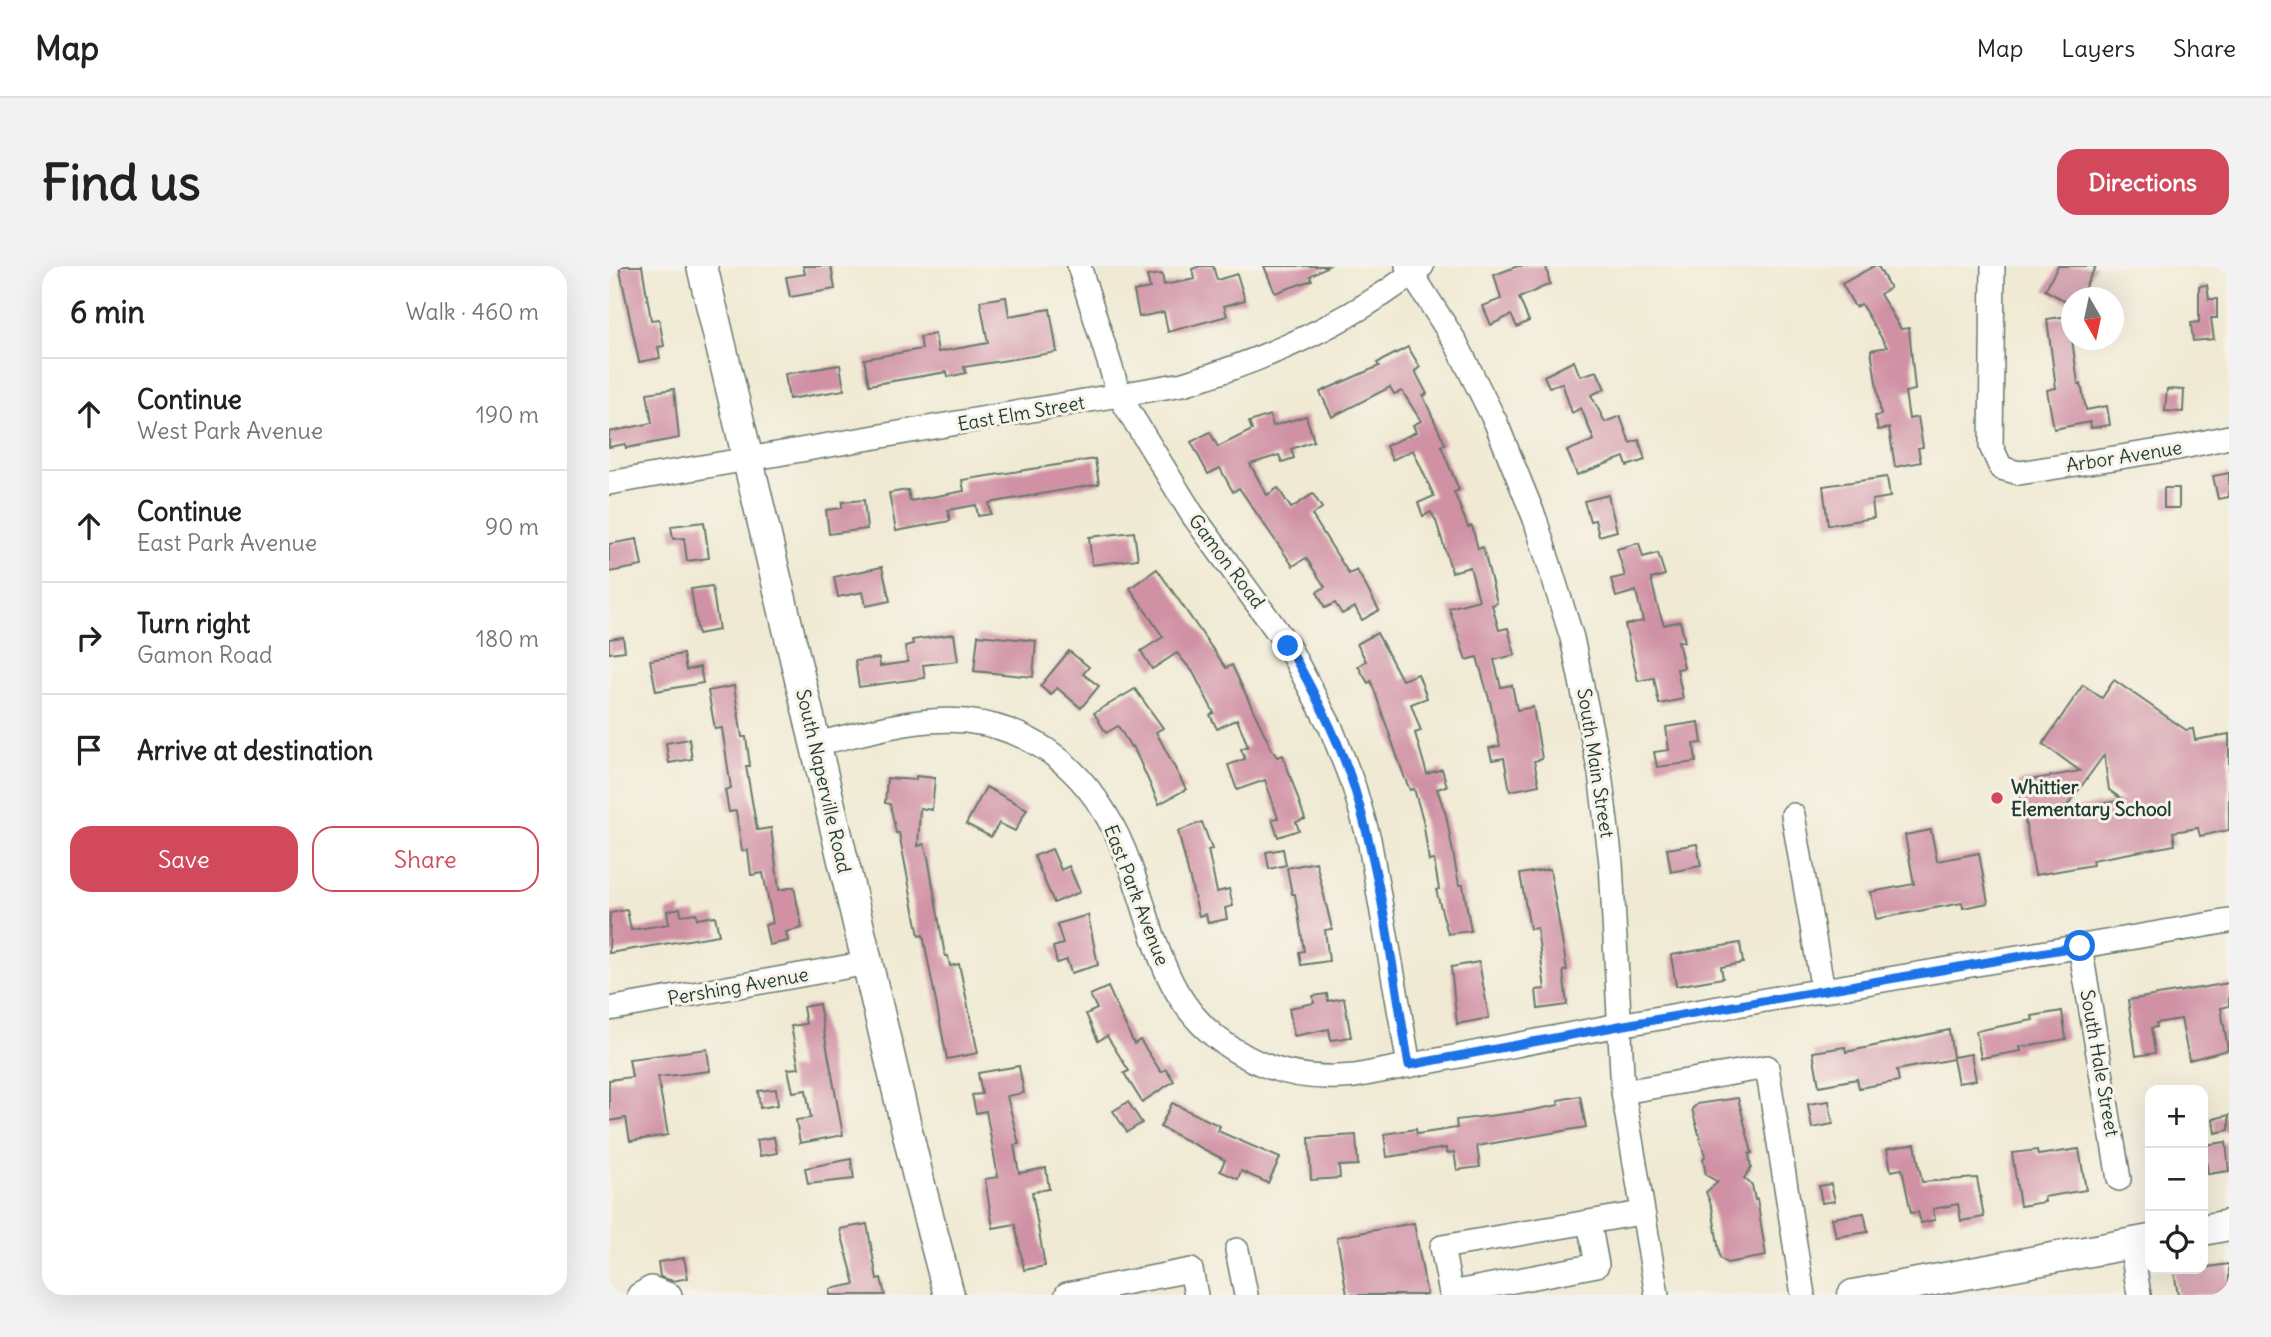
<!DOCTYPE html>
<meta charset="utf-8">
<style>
:root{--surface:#fff;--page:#f2f2f2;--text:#222;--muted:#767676;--line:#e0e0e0;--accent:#d1495b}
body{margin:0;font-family:Delius,sans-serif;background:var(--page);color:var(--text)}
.controls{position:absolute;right:21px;bottom:21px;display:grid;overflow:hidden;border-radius:14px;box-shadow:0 7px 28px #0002}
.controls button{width:63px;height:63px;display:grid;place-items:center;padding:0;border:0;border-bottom:2px solid var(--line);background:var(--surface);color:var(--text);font:35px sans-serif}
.compass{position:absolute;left:1452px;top:21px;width:63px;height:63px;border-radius:50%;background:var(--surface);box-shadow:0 7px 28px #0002;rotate:171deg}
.stop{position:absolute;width:21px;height:21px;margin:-16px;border:5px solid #1a73e8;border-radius:50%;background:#fff}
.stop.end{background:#1a73e8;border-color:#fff;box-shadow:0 2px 7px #0008}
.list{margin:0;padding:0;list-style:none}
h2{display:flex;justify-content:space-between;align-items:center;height:91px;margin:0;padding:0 28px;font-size:30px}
h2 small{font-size:23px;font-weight:400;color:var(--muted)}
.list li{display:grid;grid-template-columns:46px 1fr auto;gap:21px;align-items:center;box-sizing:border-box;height:112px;padding:0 28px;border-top:2px solid var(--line)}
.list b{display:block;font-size:26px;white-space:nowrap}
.list p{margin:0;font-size:23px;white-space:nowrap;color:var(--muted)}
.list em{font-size:23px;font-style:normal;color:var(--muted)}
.actions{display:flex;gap:14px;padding:21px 28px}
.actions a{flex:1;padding:16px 0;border:2px solid var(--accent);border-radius:21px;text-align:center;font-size:24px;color:var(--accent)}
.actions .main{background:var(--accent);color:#fff}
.icon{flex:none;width:38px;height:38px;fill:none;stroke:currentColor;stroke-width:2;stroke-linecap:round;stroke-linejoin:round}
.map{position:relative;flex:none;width:1620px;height:1029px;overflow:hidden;border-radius:21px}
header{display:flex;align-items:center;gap:42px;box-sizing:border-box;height:98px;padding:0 35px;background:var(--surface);border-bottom:2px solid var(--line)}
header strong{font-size:33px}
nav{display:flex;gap:38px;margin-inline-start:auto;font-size:24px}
.intro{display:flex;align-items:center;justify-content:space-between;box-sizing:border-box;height:168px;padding:0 42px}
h1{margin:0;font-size:49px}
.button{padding:18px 32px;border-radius:21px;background:var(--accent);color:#fff;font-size:24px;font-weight:700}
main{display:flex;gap:42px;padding:0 42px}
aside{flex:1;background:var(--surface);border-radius:21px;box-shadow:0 7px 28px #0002}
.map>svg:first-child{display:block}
.building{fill:#d091a5;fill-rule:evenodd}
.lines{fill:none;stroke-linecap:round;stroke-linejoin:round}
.minor-casing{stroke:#687a6c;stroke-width:26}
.major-casing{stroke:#687a6c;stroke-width:33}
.minor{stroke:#fff;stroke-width:23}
.major{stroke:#fff;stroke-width:30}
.route{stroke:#1a73e8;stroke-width:9}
.poi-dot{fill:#d1495b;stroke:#f7f3e8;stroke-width:2.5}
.labels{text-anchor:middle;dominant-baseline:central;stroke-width:6;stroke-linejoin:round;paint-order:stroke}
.street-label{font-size:19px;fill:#1f3d34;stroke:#f7f3e8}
.poi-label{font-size:19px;font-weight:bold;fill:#1f3d34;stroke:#f7f3e8;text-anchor:start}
</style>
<header>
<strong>Map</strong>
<nav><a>Map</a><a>Layers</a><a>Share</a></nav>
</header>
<div class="intro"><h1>Find us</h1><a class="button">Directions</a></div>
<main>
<aside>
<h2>6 min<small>Walk · 460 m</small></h2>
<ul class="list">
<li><svg class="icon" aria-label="ahead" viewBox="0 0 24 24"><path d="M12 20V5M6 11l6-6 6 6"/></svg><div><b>Continue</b><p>West Park Avenue</p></div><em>190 m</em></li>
<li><svg class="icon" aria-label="ahead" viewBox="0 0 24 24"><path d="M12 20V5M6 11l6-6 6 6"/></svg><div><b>Continue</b><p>East Park Avenue</p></div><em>90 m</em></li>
<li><svg class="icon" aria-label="right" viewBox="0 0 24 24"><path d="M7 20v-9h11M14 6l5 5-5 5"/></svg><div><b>Turn right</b><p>Gamon Road</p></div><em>180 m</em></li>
<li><svg class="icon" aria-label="arrive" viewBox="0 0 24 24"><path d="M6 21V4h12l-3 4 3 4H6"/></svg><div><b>Arrive at destination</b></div></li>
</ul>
<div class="actions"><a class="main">Save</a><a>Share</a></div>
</aside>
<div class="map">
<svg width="1620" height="1029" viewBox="0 0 1620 1029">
<rect width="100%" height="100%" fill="#f7f3e8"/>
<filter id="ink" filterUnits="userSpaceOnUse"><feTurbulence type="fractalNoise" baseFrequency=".0143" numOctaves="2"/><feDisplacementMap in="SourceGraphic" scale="14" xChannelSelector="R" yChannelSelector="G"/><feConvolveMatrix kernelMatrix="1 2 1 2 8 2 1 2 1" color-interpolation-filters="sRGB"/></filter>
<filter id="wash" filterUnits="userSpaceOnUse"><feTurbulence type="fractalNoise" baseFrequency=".00686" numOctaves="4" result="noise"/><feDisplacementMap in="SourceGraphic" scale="28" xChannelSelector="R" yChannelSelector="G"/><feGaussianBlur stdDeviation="1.57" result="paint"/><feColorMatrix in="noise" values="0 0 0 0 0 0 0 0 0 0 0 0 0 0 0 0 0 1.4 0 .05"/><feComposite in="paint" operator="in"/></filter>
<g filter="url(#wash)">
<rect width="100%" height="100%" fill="#f0ead4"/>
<g id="blocks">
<!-- building -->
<g class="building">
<polygon points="10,0 33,0 42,54 50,53 55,80 49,81 51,92 30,96"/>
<polygon points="194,0 222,0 226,23 181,31 177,11 196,8"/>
<polygon points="591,0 604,0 608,14 628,8 636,34 615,40 618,50 559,66 555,46 530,51 525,25 541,22 538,10 553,8 555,19 586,13 583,3"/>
<polygon points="655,0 719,0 701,10 703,14 666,27"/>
<polygon points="909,0 937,0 941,18 910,32 920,55 908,61 902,49 882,59 874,40 892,33 885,9"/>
<polygon points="1265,0 1269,0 1281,22 1271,28 1292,63 1300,62 1306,124 1296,126 1300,153 1309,151 1314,181 1309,182 1312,196 1286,201 1280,162 1269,164 1266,150 1272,149 1262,84 1278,81 1252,38 1246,41 1233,18"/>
<polygon points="1449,0 1487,0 1470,32 1462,32 1462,38 1436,24"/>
<polygon points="1598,19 1600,33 1608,33 1608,52 1602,52 1605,73 1584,75 1582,57 1590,56 1590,20"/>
<polygon points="397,31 400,50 441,43 448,86 355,101 357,107 339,111 338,106 260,119 255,93 313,83 311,71 326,68 329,86 379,77 371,35"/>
<polygon points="1460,50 1469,118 1472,118 1477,144 1498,140 1501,159 1482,162 1481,156 1445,163 1438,124 1447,122 1438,53"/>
<polygon points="799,81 811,101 806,105 818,128 814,130 836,178 832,180 850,224 845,226 859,261 863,260 869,283 874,281 888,337 883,339 890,364 899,362 906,389 885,394 892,421 903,419 908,444 924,441 933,493 925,495 930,519 901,525 895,492 883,494 880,482 891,480 881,436 868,391 857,394 840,342 870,334 861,301 843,306 827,255 822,246 814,250 809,237 825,230 804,184 783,194 777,180 807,166 804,159 812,155 793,125 785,128 781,121 723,151 711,126 770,100 768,97"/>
<polygon points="965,95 971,110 988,105 996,123 982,129 996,156 1011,150 1021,177 1030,174 1036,194 1018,200 1015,191 968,209 958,185 985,174 972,142 963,147 953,117 940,121 935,110"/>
<polygon points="231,99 235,124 180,133 176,108"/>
<polygon points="65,123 70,172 17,182 16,178 0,181 0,166 43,157 38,127"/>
<polygon points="1558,123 1575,124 1574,146 1556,145"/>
<polygon points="661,149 664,160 697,150 705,175 682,183 685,192 673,196 670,189 641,198 658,229 669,222 682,242 704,228 713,242 703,249 740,308 748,304 770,344 753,354 746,341 733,348 726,337 716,342 708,326 716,321 697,292 684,300 630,222 624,226 611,202 599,208 582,176 601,166 609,181 643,164 640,156"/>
<polygon points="486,193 490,218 380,237 382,248 369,250 367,239 339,244 341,255 287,265 280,227 299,224 301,235 355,225 353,214"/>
<polygon points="1620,207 1620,231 1609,233 1604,210"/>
<polygon points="1278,211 1281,231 1263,234 1265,252 1219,259 1214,220"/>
<rect x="1555" y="222" width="15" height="20"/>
<polygon points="999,229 1008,265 990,270 986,254 981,255 975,235"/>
<polygon points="255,234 258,263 220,268 217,244 233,242 233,236"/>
<polygon points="95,256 100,292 78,295 75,272 64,273 62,260"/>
<polygon points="525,266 529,293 483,299 480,271"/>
<polygon points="28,273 33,300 0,306 0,278"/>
<polygon points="1030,277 1034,291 1049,287 1056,309 1042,313 1049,342 1055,359 1071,355 1076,376 1069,375 1075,402 1068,403 1074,433 1050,438 1045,412 1029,415 1016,359 1034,355 1027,325 1007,331 1002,313 1016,310 1008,283"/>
<polygon points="273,301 281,335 257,340 254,326 229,331 225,311"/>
<polygon points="548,303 617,402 623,399 663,484 668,491 674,489 696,553 687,556 690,564 669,571 663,553 669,552 656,514 628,524 619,499 636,493 632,483 639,480 628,453 608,463 601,449 605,447 584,406 568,387 543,403 532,385 554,371 521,322"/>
<polygon points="103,320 110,364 89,368 82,323"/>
<polygon points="768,367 793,414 809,408 818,432 802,438 812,465 806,467 818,508 833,503 838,520 828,523 837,549 850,619 854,619 862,665 839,668 827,624 830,623 825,594 820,595 814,554 805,523 801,524 796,513 762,415 759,417 749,400 757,395 748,378"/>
<polygon points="345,368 349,395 314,399 316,412 250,421 246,395 270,392 271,400 299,396 296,380 304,378 303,374"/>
<polygon points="369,369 427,375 424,411 365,405"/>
<polygon points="14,371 16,385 0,387 0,373"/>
<polygon points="460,385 480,401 474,408 490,420 472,442 448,422 442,429 431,420"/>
<polygon points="74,388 77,404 91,401 94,417 47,425 41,394"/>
<path d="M1505,414l72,50 7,-1 2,11 34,-6v96l-29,6 -2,-8 -25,4 2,13 -83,15 1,5 -58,10 -17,-93 62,-11 -37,-27 40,-59 19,13zM1495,489l5,35 14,10 -59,10z"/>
<polygon points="125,420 133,471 137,471 141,500 137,500 148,564 162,562 170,624 185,621 193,662 177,666 179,675 160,679 156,659 164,657 154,607 142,609 139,584 133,585 127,545 120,546 116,524 122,522 113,462 106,463 99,425"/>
<polygon points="526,423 554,462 547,466 577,523 550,538 524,480 522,481 509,460 497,467 485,447"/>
<polygon points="1090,456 1093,477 1085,478 1087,496 1048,501 1045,486 1060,484 1057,461"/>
<polygon points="80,473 83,493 60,497 57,477"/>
<polygon points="307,510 326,512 323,544 311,542 309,580 315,578 319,591 336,690 339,690 341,700 350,698 369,787 338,793 314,669 310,670 290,567 287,567 281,538 276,537 278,512 307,514"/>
<polygon points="377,521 418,543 406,565 390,557 382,571 357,558"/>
<polygon points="593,556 603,583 599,584 608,626 620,623 624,640 616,642 618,653 599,657 597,648 590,650 569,565"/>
<polygon points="1322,564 1328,595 1370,587 1379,637 1354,642 1353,637 1267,653 1262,626 1305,618 1296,569"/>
<polygon points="1088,578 1092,600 1062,606 1058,583"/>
<polygon points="443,583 452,604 460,600 471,626 445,637 425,590"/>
<polygon points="674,583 677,599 660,603 657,586"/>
<polygon points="707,596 723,663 716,664 720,695 692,699 690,686 695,685 686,628 683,628 678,602"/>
<polygon points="941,603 958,704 954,705 958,739 929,743 927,724 936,723 928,662 921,663 911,608"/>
<polygon points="71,642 72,649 87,647 88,653 106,650 110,669 0,687 1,647 18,644 22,664 60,658 58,645"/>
<polygon points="479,649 489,699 462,707 458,694 448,697 444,681 454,678 448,658"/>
<polygon points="1131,677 1134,697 1112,701 1114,712 1067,720 1062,689"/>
<polygon points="870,696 880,752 848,758 842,701"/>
<polygon points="1620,717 1620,740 1612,742 1619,784 1580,794 1572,753 1547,757 1548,761 1542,762 1546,787 1527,790 1519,734"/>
<polygon points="499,721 525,778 531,774 552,806 557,803 565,815 533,836 515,807 520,805 498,770 489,775 477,748 488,743 481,729"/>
<polygon points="718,728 719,735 735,732 742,771 722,774 720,763 685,770 680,742 705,737 704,730"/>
<polygon points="210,738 234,869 191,877 187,854 202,852 197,824 184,826 179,803 190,802 182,760 197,758 194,741"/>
<polygon points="1453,745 1457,773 1411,781 1412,785 1372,792 1367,765 1424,754 1423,750"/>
<polygon points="1340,764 1344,791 1362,788 1367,814 1349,817 1344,793 1288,804 1290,815 1250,822 1248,813 1210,820 1204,786 1236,781 1237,786"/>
<polygon points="98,783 101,805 49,811 59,869 21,875 17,852 0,855 0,814 23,811 20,793"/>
<polygon points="410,800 415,827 398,830 410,878 405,879 410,907 437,902 440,923 423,926 436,1000 415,1004 406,958 384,962 376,913 389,911 377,845 367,847 363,829 373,828 369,807"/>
<polygon points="167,823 169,839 151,842 149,825"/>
<polygon points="971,830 977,861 868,880 871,901 848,904 845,886 837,887 837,882 778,891 775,868 807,863 808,868 848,862 847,854 919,845 950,839 949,834"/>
<polygon points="1129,832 1143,887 1140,888 1142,902 1135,912 1143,919 1146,934 1148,933 1157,990 1118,997 1111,992 1103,941 1097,926 1109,916 1097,909 1094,893 1096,890 1083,843 1088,838"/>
<polygon points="1220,835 1224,858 1203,862 1199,838"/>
<polygon points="519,836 533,857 518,866 504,845"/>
<polygon points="563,837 611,860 609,865 671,892 659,917 632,905 629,913 611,905 616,894 551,861"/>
<polygon points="1620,849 1620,864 1606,867 1604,853"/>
<polygon points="747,869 749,899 730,900 731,912 702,914 700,872"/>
<polygon points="165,871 168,887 151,890 148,874"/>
<polygon points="1617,876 1620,905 1599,908 1595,879"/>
<polygon points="1306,878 1313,916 1368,912 1375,951 1352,955 1349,938 1324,943 1326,954 1312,957 1309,946 1302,947 1293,903 1282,905 1278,883"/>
<polygon points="1470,883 1477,924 1435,931 1436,936 1411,940 1403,887 1428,884 1429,889"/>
<polygon points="242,893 245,913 199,918 196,902"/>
<polygon points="1222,918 1226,935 1213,937 1210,920"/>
<polygon points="1255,947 1259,966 1227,971 1223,952"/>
<polygon points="805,957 818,1029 738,1029 728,971"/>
<polygon points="258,958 268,1013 272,1012 276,1029 221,1029 221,1023 246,1018 231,963"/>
<polygon points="75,992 79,1012 64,1015 51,1011 49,996"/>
<polygon points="1620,998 1620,1029 1569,1029 1565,1006"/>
</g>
</g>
</g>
<g filter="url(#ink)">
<use href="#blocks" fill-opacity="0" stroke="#687a6c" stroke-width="2"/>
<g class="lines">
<defs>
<g id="minor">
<polyline points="470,0 511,131 583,248 679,380 722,462 745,521 760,573 800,799"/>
<polyline points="798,0 847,77 887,157 926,253 963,372 991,507 1002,597 1014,826 1048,1029"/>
<polyline points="1384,0 1382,180 1392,202 1410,207 1569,182 1620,171"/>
<path d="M0,217l574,-99c85,-25 169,-63 239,-118"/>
<path d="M206,478c48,-10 100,-28 151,-23 84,9 137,69 164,145 28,76 34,147 113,189 35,20 72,25 112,21l264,-51 610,-104"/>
<polyline points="1184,549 1214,725"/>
<polyline points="1471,680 1510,913"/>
<polyline points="0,743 259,697"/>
<polyline points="1014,826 1158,801 1194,1029"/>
<polyline points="980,956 988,999 842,1027 833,981 1032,947"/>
<polyline points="1522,977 1530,1029"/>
<polyline points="628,984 637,1029"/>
<polyline points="458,1028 494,1021"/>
<polyline points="30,1029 42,1022 61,1029"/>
<polyline points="496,1029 494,1021 582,1004 587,1029"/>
</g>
<g id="major">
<polyline points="93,0 311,919 340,1029"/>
<polyline points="1594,964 1620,959"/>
<polyline points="1244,1029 1541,974"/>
</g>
</defs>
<!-- minor casing -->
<use href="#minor" class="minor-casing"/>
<!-- major casing -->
<use href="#major" class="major-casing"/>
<!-- minor -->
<use href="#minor" class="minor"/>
<!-- major -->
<use href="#major" class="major"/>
</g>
</g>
<g class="lines" filter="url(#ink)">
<!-- route -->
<path class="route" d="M679,380c26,45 50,91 66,141 28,90 39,186 55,278l210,-39 461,-80"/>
</g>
<!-- markers -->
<circle class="poi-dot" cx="1388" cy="532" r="7"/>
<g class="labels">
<!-- street labels -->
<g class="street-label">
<text transform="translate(412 147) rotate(-10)">East Elm Street</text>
<text transform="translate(1515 190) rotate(-9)">Arbor Avenue</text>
<text transform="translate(618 295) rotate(53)">Gamon Road</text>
<text transform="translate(987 497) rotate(81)">South Main Street</text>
<text transform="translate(215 515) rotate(77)">South Naperville Road</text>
<text transform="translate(528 629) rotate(69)">East Park Avenue</text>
<text transform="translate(129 720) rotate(-10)">Pershing Avenue</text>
<text transform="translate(1491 797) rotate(80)">South Hale Street</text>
</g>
<!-- poi labels -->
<g class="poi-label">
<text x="1402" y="521">Whittier<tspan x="1402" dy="22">Elementary School</tspan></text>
</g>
</g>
</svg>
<div class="controls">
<button>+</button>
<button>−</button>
<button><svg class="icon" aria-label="locate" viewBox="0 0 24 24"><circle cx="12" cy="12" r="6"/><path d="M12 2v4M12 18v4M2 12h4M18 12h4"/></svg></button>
</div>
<svg class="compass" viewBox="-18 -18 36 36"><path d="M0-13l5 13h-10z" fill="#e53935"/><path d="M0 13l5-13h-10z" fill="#767676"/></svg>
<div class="stop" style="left:1471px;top:680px"></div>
<div class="stop end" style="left:679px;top:380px"></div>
</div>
</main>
